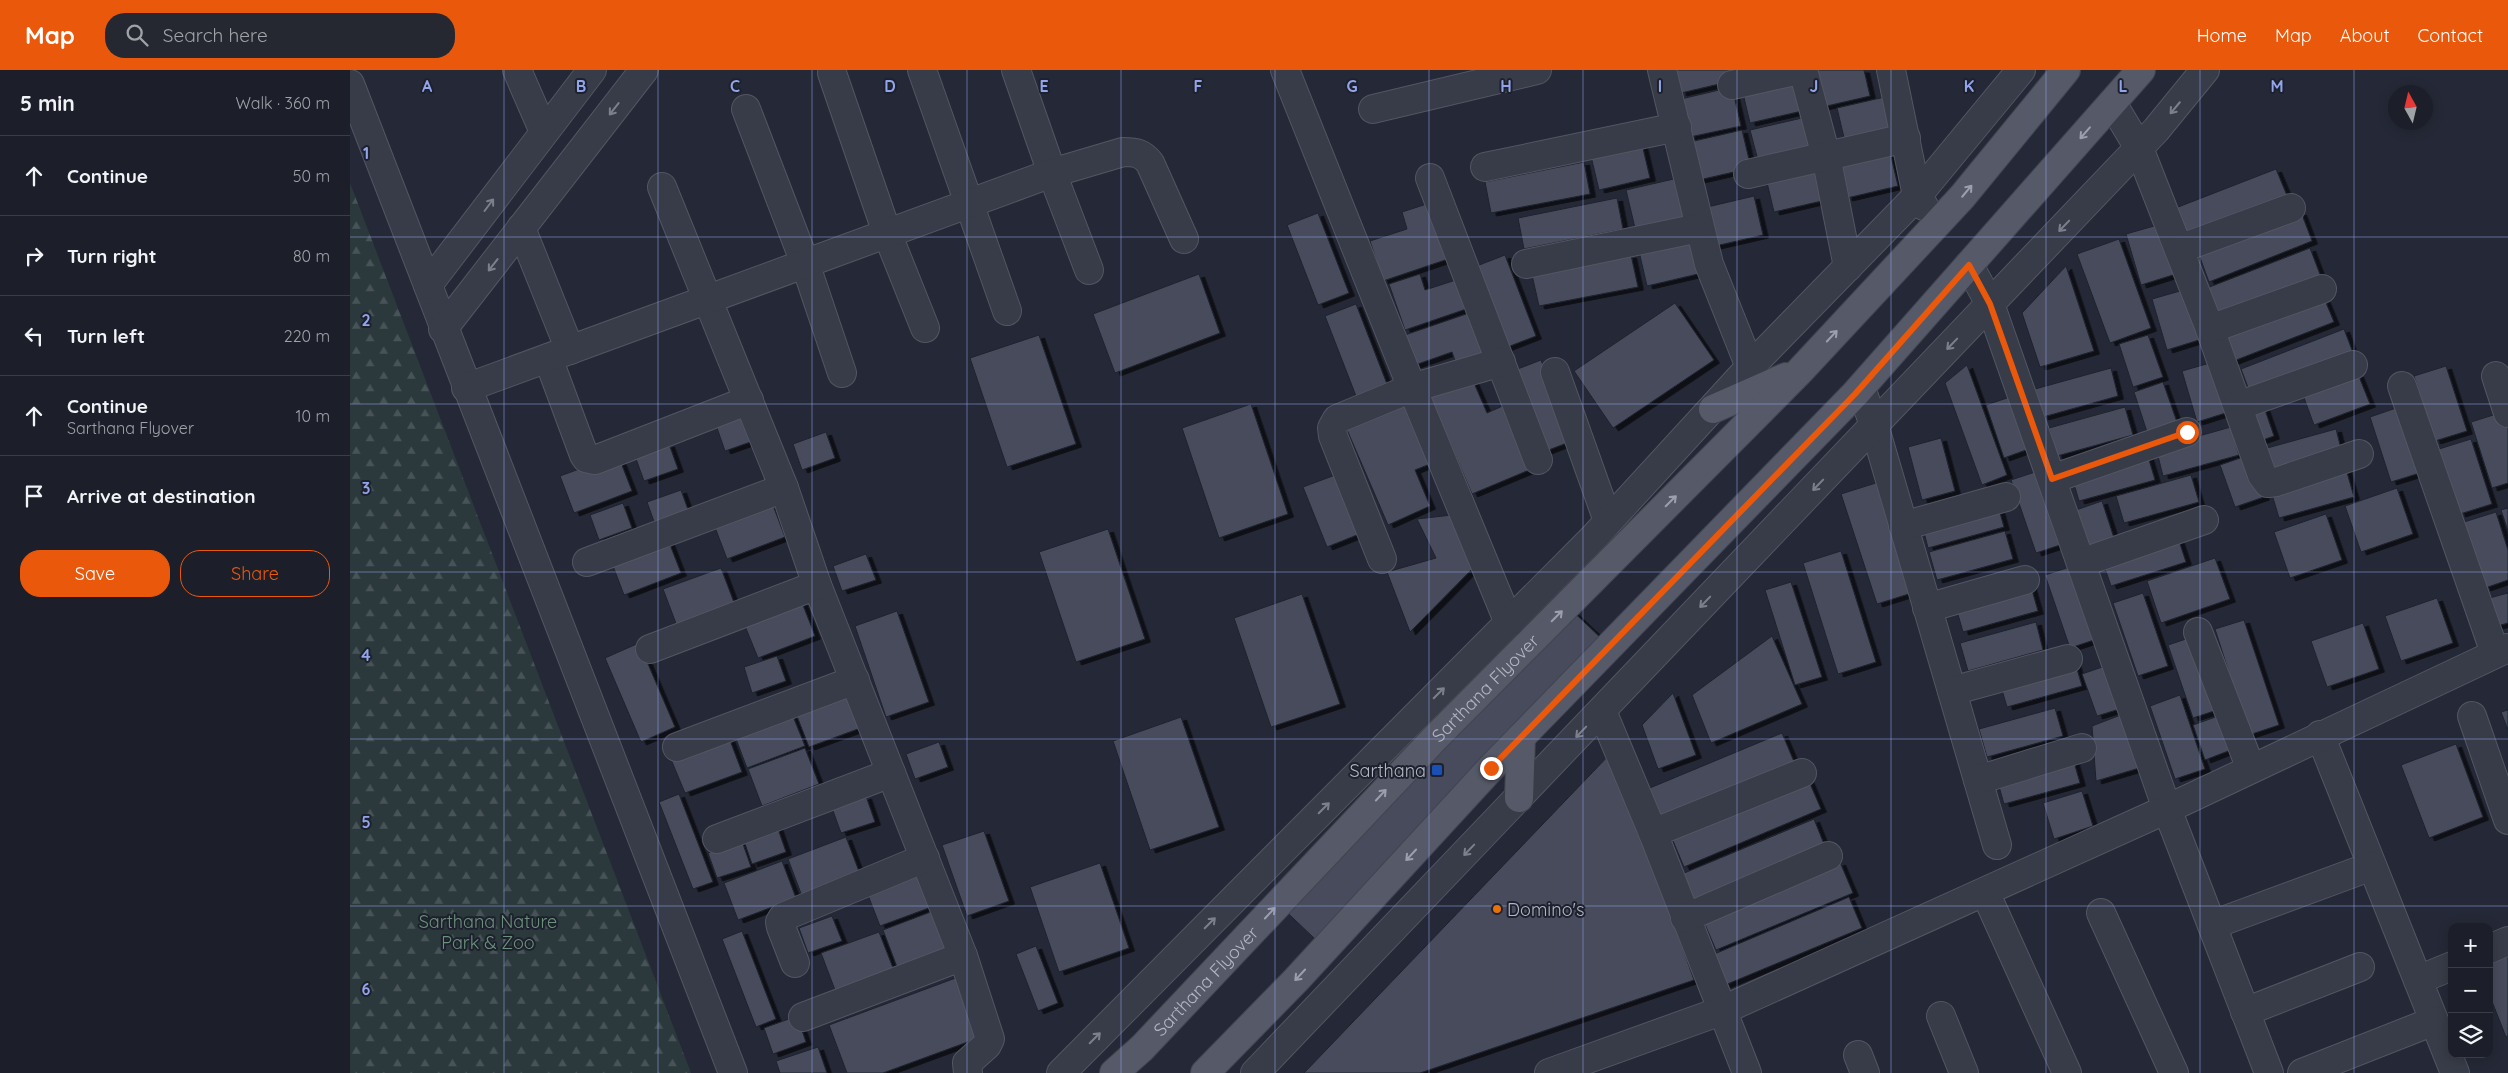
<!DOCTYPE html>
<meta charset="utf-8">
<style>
:root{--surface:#1c1f29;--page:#252731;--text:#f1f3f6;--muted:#a0a2a8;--line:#3a3d46;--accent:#ea580c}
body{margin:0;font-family:Quicksand,sans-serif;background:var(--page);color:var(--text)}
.controls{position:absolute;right:15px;bottom:15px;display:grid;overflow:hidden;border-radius:10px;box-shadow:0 2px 12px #0003}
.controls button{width:45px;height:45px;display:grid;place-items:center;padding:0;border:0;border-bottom:1px solid var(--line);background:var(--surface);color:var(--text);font:25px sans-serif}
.compass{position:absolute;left:2038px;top:15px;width:45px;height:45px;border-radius:50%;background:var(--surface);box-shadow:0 2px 12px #0003;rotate:352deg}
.stop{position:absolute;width:15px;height:15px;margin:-11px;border:4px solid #ea580c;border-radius:50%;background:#fff}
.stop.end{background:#ea580c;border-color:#fff;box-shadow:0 1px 5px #0008}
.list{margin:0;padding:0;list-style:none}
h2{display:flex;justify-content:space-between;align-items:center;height:65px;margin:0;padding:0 20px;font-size:21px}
h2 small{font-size:16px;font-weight:400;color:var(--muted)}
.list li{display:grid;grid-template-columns:32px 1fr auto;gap:15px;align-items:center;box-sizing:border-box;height:80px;padding:0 20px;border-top:1px solid var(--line)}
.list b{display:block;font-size:19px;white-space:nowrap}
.list p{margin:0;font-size:16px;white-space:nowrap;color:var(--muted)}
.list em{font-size:16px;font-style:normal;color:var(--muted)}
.actions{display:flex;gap:10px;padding:15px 20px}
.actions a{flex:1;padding:11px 0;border:1px solid var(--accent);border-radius:20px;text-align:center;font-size:18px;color:var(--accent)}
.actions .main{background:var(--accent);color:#fff}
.icon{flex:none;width:28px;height:28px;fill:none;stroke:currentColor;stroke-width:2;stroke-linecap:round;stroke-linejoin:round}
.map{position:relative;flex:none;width:2158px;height:1003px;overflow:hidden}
header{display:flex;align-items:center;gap:30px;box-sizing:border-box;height:70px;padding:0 25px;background:var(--accent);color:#fff}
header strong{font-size:24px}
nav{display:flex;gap:28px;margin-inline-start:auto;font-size:18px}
.search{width:350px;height:45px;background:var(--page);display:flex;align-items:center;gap:12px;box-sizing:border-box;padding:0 18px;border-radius:20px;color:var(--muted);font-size:19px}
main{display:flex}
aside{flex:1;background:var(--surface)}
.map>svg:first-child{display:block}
.forest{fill:url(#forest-firs)}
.building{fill:#464c5c;stroke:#1f232f;filter:url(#shadow)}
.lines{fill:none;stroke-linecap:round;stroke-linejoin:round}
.minor-casing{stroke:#535663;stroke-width:30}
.major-casing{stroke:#414551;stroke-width:30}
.minor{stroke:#383c48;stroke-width:28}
.major{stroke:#565a68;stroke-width:28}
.oneway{stroke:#7c7f8c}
.oneway2{stroke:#9c9fad}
.route{stroke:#ea580c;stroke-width:6}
.grid{fill:none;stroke:#92a4ea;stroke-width:1;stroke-opacity:0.55}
.transit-dot{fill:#1a4fb4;stroke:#1d212d;stroke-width:2}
.food-dot{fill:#e8710a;stroke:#1d212d;stroke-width:2}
.labels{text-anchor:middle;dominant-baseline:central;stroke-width:4;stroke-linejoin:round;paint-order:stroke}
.street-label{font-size:18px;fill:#b3b6c4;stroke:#1d212d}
.poi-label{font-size:18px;fill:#b3b6c4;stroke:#1d212d;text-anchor:end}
.park-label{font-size:18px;fill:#6d927c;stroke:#1d212d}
.grid-label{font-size:16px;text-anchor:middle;font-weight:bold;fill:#92a4ea;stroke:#1d212d;stroke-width:4;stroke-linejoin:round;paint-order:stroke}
</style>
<header>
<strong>Map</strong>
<div class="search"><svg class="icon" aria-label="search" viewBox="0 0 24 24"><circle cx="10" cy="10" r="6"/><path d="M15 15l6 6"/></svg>Search here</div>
<nav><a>Home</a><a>Map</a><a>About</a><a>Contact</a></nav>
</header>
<main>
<aside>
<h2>5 min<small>Walk · 360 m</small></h2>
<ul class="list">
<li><svg class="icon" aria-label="ahead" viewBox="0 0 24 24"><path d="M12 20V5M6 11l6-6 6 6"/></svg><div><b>Continue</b></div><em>50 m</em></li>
<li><svg class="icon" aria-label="right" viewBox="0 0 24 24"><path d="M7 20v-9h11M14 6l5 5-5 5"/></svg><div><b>Turn right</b></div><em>80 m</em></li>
<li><svg class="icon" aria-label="left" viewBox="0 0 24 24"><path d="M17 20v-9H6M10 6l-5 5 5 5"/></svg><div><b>Turn left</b></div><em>220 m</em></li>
<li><svg class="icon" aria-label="ahead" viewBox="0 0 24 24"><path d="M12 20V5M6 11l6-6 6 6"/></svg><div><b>Continue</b><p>Sarthana Flyover</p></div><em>10 m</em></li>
<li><svg class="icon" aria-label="arrive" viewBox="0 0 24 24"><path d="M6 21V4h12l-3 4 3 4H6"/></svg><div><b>Arrive at destination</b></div></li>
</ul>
<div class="actions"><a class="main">Save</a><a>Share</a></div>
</aside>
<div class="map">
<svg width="2158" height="1003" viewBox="0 0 2158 1003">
<defs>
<pattern id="forest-firs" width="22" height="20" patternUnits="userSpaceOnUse" patternTransform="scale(1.25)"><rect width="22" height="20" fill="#2b393c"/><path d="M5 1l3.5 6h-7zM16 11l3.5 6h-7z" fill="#475357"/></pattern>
<filter id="shadow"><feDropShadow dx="5.5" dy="3" stdDeviation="0" flood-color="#0009"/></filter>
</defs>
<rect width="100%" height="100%" fill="#252937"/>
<!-- forest -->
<polygon class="forest" points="0,113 341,1003 0,1003"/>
<!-- building -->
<g class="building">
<polygon points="1325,0 1380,0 1382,11 1331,23"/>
<polygon points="1459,0 1514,0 1520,26 1468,38"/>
<polygon points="1443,3 1452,41 1400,53 1391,15"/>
<polygon points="1382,17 1391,56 1340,67 1331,29"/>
<polygon points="1539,26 1548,64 1496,76 1487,38"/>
<polygon points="1452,48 1461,86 1410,98 1400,60"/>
<polygon points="1392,60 1401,98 1349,110 1340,72"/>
<polygon points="1291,70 1300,108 1249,120 1240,82"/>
<polygon points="1539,78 1548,116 1497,128 1487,90"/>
<polygon points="1234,92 1240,124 1141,143 1135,112"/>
<polygon points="1467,92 1476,130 1424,142 1415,104"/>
<polygon points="1926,99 1938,128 1835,168 1823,139"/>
<polygon points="1328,108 1337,146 1285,158 1276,120"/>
<polygon points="1404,126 1413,165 1361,177 1353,138"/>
<polygon points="1267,128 1273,159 1174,179 1168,148"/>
<polygon points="1083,132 1101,188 1033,211 1020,171 1057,159 1052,142"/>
<polygon points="1951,142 1962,171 1859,212 1848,182"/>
<polygon points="968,143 999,223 968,235 937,155"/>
<polygon points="1811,154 1826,204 1791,215 1776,164"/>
<polygon points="1340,165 1348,204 1297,216 1288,177"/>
<polygon points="1769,169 1801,258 1760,273 1727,184"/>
<polygon points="1960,178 1971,207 1868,247 1857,218"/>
<polygon points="1155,185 1186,266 1155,278 1124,197"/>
<polygon points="1281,185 1288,217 1189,236 1182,205"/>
<polygon points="1716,196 1744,281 1690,297 1672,243"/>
<polygon points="849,204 870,263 765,303 743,244"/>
<polygon points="1070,204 1075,220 1112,208 1122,237 1055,260 1039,214"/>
<polygon points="1837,219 1852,269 1817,280 1802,229"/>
<polygon points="1972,223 1984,252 1881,292 1869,263"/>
<polygon points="1325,233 1364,290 1263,358 1224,301"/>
<polygon points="1006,234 1037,314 1006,326 975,246"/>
<polygon points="1122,242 1138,288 1108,299 1102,282 1065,295 1055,265"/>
<polygon points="1994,259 2005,288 1902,328 1891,299"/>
<polygon points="689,265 726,374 657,397 620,288"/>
<polygon points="1798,265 1813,307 1783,317 1769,274"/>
<polygon points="1191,290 1222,371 1191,383 1160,302"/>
<polygon points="1867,291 1882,341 1847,352 1832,301"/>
<polygon points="1617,295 1657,405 1632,415 1595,313"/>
<polygon points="2096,296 2117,361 2085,371 2064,306"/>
<polygon points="1761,298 1768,326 1693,347 1685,319"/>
<polygon points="2008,304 2020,334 1964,355 1953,325"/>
<polygon points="1121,306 1137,343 1157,334 1184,398 1122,424 1079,324"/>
<polygon points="1813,312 1828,355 1798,365 1784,322"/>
<polygon points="1669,324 1687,376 1654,388 1636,335"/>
<polygon points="1058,328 1085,392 1065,400 1080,436 1038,455 995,355"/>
<polygon points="901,334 938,444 869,468 832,358"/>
<polygon points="2052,336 2073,402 2041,412 2020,347"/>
<polygon points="1775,337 1783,365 1707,386 1699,358"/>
<polygon points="1914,337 1924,366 1904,373 1894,344"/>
<polygon points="2153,342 2158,358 2158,413 2142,418 2121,352"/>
<polygon points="400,343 409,369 375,381 366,355"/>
<polygon points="1881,357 1889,385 1813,406 1806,378"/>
<polygon points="1986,359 1993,387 1918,408 1910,380"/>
<polygon points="476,362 485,388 452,400 443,374"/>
<polygon points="1591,368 1605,421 1572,430 1558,377"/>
<polygon points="2121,369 2142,434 2110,444 2089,379"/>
<polygon points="319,374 328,399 294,411 285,386"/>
<polygon points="1797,383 1805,410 1729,431 1721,404"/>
<polygon points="268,385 282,421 224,443 210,406"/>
<polygon points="1899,385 1914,427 1885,437 1870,395"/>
<polygon points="1996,399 2004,427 1929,448 1921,421"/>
<polygon points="1691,400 1716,473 1686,483 1661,410"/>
<polygon points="988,404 1012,463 977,477 953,417"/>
<polygon points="1841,405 1849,432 1774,453 1766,426"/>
<polygon points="1529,412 1565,522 1527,534 1491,424"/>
<polygon points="2047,418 2063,464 2011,482 1995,436"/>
<polygon points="331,420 340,445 306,457 297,432"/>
<polygon points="1646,429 1654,457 1578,478 1571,450"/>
<polygon points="421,430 435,467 377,489 363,452"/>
<polygon points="1752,431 1766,474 1737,483 1723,441"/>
<polygon points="273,433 282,458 249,470 240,445"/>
<polygon points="2158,438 2158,461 2151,440"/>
<polygon points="2146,442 2158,480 2158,510 2135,518 2114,452"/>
<polygon points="1976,444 1992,490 1940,508 1924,462"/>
<polygon points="1102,445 1131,490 1060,562 1037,502 1086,488 1067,449"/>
<polygon points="758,459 795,569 726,592 689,482"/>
<polygon points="1655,461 1663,489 1587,510 1579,482"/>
<polygon points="1827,465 1836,492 1761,516 1752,490"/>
<polygon points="317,467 331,503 274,525 260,488"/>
<polygon points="1491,481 1526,592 1488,604 1453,493"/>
<polygon points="516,484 526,510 492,521 483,496"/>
<polygon points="1865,488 1880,529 1811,553 1797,511"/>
<polygon points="1726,495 1750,568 1720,578 1695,505"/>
<polygon points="371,498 385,535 327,556 313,519"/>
<polygon points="1441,512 1472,607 1445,615 1415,520"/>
<polygon points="1680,513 1688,541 1613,562 1605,534"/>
<polygon points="1793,523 1818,596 1788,606 1763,533"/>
<polygon points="2158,523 2158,553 2140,558 2132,530"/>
<polygon points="952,524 990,634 921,657 884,548"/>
<polygon points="2087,528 2103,573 2051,591 2035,546"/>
<polygon points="451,530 465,566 408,588 393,551"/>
<polygon points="1213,532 1254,571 965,869 924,830"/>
<polygon points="547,541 579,632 536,647 505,556"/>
<polygon points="1894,550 1929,655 1899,665 1865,559"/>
<polygon points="1686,552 1693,580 1618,601 1610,573"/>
<polygon points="2013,553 2029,599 1977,617 1961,571"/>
<polygon points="1848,565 1873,638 1843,648 1818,575"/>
<polygon points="1422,566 1452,634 1361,673 1342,625"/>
<polygon points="289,573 325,657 291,672 255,588"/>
<polygon points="427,586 436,611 402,623 394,597"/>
<polygon points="1724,589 1732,616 1657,637 1649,610"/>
<polygon points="1761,594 1776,637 1747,646 1732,604"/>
<polygon points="502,619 516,656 459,677 445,641"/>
<polygon points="1323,623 1346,685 1308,699 1292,655"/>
<polygon points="1830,625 1855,699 1825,709 1800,636"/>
<polygon points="1705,638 1713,666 1637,687 1629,659"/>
<polygon points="440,639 455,676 397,698 383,661"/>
<polygon points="2158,640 2158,660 2151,642"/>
<polygon points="1776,643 1796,696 1746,711 1742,656"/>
<polygon points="1874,644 1886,678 1855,690 1843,655"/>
<polygon points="831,647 869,757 800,780 763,671"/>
<polygon points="1432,663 1445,694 1308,751 1295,720"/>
<polygon points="378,665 392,702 335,723 320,687"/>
<polygon points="589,672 598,697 565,709 556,684"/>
<polygon points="2106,674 2133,747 2079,768 2051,695"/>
<polygon points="455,678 469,714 412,736 398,699"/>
<polygon points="1263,681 1344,910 1070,1003 954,1003"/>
<polygon points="1722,685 1730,713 1654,734 1646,706"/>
<polygon points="1458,709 1471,739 1334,797 1321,766"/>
<polygon points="1732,721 1743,756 1704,769 1693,733"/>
<polygon points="329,724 363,812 343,819 309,732"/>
<polygon points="516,726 525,752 491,763 482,738"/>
<polygon points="1464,749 1476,779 1340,836 1327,806"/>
<polygon points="427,756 436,782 402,794 393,768"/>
<polygon points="634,761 659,831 617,846 592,775"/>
<polygon points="496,767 510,804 452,826 438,789"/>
<polygon points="392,771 401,797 367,808 358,783"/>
<polygon points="432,791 446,828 388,850 374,813"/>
<polygon points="1490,792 1503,823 1366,880 1353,850"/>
<polygon points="750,793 779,878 709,902 680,817"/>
<polygon points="573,798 587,835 530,856 516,820"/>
<polygon points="1499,827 1512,858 1375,915 1362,885"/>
<polygon points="591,838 605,875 547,897 533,860"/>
<polygon points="482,846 492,871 458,883 449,858"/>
<polygon points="392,861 426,949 406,957 372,869"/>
<polygon points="529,862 543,898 485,920 471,883"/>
<polygon points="686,876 708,933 688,941 666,884"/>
<polygon points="2158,883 2158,966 2156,967 2139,924 2139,890"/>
<polygon points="611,906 634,966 533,1003 497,1003 479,955"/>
<polygon points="447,946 456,972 423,984 414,958"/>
<polygon points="468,977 477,1003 430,1003 426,991"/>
</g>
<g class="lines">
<defs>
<g id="minor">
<polyline points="167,0 194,62"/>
<polyline points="572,0 657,241"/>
<polyline points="666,0 702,103 739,200"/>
<polyline points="935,0 1062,318 1159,553"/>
<polyline points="1312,0 1359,194 1400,297"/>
<polyline points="1453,0 1476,86 1498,197"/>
<polyline points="1541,0 1567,126 1574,136"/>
<polyline points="482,3 537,163 575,258"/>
<polyline points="0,14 383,1003"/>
<polyline points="1382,15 1449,0"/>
<polyline points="1762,33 1789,78 1860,259 1912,405 1918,413 1926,412 2009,384"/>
<polyline points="396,39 455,193 492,303"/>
<polyline points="1023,39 1187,0"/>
<polyline points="1135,97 1327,57"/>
<polyline points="1398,104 1556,68"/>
<polyline points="1080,108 1188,390"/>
<polyline points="312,117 434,418 467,515 613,886 640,969 637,975 617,993 618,1003"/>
<polyline points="171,158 220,280"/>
<polyline points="1829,179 1941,138"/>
<polyline points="1176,194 1349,158"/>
<polyline points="1619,195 1640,234 1817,739 1919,1003"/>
<polyline points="78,215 242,0"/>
<polyline points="93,259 294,0"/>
<polyline points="1860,259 1972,219"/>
<polyline points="198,288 234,385 236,388 245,390 399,330"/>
<polyline points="1205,302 1258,451"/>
<polyline points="2146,306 2158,343"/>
<polyline points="2052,316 2145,583"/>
<path d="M116,318l586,-215 71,-21c13,0 19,1 27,11l34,76"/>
<polyline points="1511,318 1524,355 1647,775"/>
<polyline points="1888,336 2003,295"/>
<polyline points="1702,409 1837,362"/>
<polyline points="1553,456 1656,427"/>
<polyline points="1032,489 983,366 982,358 987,349 1062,318 1151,292"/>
<polyline points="237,492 434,418"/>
<polyline points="1731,493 1854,450"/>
<polyline points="1577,538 1675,510"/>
<polyline points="1848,562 1901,699"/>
<polyline points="300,579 467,515"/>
<polyline points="1602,621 1718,589"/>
<polyline points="1252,641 1303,763 1397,1003"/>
<polyline points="2122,646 2158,750"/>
<polyline points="1970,665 2105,1003"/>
<polyline points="327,677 505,610"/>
<polyline points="1628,710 1732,678"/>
<polyline points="1303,763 1452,703"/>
<polyline points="367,769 541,703"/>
<polyline points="1635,822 1717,1003"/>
<polyline points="1751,843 1824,1003"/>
<polyline points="1335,848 1478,786"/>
<polyline points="1862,855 2022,796"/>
<polyline points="2139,879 2158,871"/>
<polyline points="445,893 431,857 430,852 433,847 575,788"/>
<polyline points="2068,910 2102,896"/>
<polyline points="1895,942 2010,897"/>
<polyline points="1591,946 1614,1003"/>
<polyline points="453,947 613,886"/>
<polyline points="1508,985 1515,1003"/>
<polyline points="711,1003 1245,466 1400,297 1567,126 1671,0"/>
<polyline points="905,1003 1806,60 1855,0"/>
<polyline points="1199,1003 1371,941 1817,739 2158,578"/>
<polyline points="1952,1003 2084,951"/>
</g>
<g id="major">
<polyline points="1363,339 1436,307"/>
<polyline points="1169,728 1171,667"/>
<path id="s1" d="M764,1003l28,-25 294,-311 363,-365 163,-175 104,-127"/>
<polyline points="855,1003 946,910 1141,698 1505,324 1791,0"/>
</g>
</defs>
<!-- minor casing -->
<use href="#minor" class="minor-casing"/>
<!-- major casing -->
<use href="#major" class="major-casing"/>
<!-- minor -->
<use href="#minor" class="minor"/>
<!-- major -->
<use href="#major" class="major"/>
</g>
<!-- one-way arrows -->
<defs><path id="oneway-shaft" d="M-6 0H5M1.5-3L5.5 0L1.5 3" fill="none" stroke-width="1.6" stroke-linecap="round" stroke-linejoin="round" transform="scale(1.25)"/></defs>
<g class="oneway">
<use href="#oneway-shaft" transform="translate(1825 38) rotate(130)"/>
<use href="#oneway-shaft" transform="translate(264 39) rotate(128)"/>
<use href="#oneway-shaft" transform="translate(139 135) rotate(-53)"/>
<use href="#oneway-shaft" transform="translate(1714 156) rotate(134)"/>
<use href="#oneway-shaft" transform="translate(143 195) rotate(128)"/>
<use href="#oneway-shaft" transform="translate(1602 274) rotate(134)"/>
<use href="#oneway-shaft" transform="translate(1468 415) rotate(134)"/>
<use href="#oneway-shaft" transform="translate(1355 532) rotate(134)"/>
<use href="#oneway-shaft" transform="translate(1089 623) rotate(-45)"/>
<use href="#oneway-shaft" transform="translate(1231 662) rotate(134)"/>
<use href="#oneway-shaft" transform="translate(974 738) rotate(-45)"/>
<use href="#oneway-shaft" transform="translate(1119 780) rotate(134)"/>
<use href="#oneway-shaft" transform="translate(860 853) rotate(-45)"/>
<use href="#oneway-shaft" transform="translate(745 968) rotate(-45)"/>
</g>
<g class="oneway2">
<use href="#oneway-shaft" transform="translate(1735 63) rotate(131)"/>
<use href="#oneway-shaft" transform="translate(1617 121) rotate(-50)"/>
<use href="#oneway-shaft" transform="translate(1482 266) rotate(-47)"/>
<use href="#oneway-shaft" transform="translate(1321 431) rotate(-45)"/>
<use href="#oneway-shaft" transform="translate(1207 546) rotate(-45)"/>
<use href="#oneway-shaft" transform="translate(1031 725) rotate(-47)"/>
<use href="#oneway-shaft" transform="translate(1061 785) rotate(133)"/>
<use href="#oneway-shaft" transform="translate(920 843) rotate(-47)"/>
<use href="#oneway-shaft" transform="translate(950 905) rotate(133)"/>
</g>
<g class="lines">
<!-- route -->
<polyline class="route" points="1141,698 1505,324 1619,195 1640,234 1702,409 1837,362"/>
</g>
<!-- grid -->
<path class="grid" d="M154,0v1003M308,0v1003M462,0v1003M617,0v1003M771,0v1003M925,0v1003M1079,0v1003M1233,0v1003M1387,0v1003M1541,0v1003M1696,0v1003M1850,0v1003M2004,0v1003M0,167h2158M0,334h2158M0,502h2158M0,669h2158M0,836h2158"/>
<!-- markers -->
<rect class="transit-dot" x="1081" y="694" width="12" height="12" rx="2.5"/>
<circle class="food-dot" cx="1147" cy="839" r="5"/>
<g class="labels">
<!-- street labels -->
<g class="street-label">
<text stroke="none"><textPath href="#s1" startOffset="535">Sarthana Flyover</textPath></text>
<text stroke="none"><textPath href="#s1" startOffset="130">Sarthana Flyover</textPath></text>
</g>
<!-- poi labels -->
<g class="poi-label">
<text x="1076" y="700">Sarthana</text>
<text x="1157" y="839" text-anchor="start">Domino's</text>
</g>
<!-- park labels -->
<g class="park-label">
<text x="138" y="851">Sarthana Nature<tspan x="138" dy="21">Park &amp; Zoo</tspan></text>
</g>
</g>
<g class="grid-label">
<text x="77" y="22">A</text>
<text x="231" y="22">B</text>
<text x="385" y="22">C</text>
<text x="540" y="22">D</text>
<text x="694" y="22">E</text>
<text x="848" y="22">F</text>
<text x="1002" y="22">G</text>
<text x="1156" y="22">H</text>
<text x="1310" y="22">I</text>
<text x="1464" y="22">J</text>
<text x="1619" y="22">K</text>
<text x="1773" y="22">L</text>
<text x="1927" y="22">M</text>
<text x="16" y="89">1</text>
<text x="16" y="256">2</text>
<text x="16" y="424">3</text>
<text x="16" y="591">4</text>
<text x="16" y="758">5</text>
<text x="16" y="925">6</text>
</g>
</svg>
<div class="controls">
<button>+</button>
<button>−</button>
<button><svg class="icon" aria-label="layers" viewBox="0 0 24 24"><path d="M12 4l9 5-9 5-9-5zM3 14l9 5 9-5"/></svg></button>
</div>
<svg class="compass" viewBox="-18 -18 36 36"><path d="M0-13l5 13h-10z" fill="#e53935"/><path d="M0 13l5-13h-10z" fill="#a0a2a8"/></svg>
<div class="stop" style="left:1837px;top:362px"></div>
<div class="stop end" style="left:1141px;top:698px"></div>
</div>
</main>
